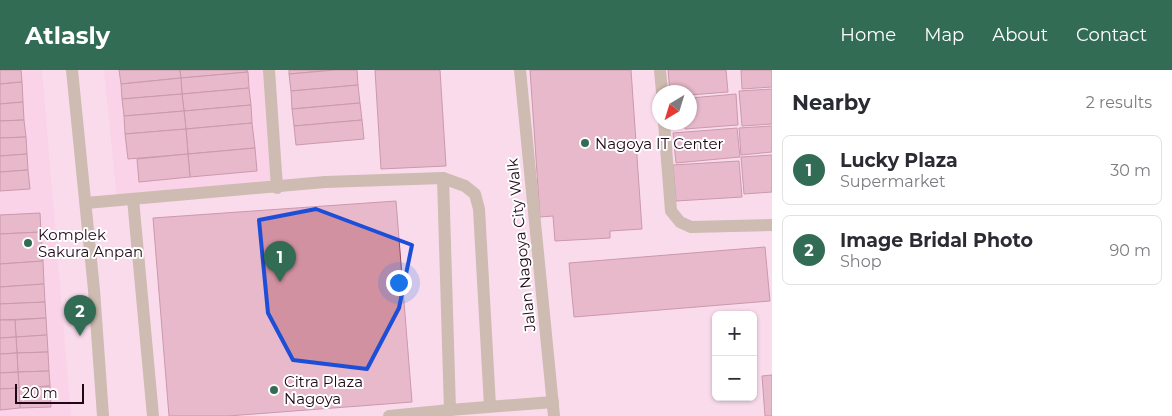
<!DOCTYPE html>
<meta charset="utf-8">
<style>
:root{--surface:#fff;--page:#f7f7f7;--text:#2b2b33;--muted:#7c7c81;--line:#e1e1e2;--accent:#336c54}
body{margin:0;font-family:Montserrat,sans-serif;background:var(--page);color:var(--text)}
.controls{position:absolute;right:15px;bottom:15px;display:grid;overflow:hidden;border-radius:8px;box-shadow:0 1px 4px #0004}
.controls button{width:45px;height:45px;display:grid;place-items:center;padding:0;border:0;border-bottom:1px solid var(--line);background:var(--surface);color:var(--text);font:25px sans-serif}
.compass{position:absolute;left:652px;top:15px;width:45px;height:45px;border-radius:50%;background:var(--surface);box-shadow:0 1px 4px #0004;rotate:218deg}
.scale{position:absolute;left:15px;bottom:12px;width:69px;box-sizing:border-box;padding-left:5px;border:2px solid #200717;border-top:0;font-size:14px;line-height:18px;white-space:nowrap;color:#200717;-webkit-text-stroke:4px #fff;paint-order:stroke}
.you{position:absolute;left:398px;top:212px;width:18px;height:18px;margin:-12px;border:4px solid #fff;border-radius:50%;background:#1a73e8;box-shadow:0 0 0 8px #1a73e833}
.badge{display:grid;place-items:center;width:32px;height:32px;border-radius:50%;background:var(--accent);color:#fff;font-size:16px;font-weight:700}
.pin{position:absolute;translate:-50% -41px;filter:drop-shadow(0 1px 2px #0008)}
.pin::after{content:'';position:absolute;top:26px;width:18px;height:15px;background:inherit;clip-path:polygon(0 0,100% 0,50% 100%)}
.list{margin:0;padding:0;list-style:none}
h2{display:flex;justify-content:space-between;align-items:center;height:65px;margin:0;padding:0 20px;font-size:21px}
h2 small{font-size:16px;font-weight:400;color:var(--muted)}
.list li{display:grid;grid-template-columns:32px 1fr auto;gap:15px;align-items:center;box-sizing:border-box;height:70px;margin:0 10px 10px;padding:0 10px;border:1px solid var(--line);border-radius:8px}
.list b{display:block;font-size:19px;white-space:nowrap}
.list p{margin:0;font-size:16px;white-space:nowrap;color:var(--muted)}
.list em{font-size:16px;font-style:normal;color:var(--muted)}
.map{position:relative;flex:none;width:772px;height:346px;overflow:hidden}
header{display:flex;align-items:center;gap:30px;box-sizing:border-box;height:70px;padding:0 25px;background:var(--accent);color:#fff}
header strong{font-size:24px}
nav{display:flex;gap:28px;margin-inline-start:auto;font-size:18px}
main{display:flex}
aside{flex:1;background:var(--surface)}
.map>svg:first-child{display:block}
.built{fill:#fac9e5}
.building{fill:#d291a0;stroke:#91495c}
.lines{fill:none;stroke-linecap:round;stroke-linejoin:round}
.minor{stroke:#999568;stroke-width:12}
.marked{fill:none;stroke:#1d4ed8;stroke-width:4;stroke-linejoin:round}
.poi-dot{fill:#336c54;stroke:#fff;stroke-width:2}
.labels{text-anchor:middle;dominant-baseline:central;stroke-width:4;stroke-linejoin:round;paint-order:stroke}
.poi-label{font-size:15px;fill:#200717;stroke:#fff;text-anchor:start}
.street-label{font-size:15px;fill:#200717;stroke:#fff}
</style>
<header>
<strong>Atlasly</strong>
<nav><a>Home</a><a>Map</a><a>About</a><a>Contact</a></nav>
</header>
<main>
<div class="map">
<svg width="772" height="346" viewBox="0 0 772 346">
<rect width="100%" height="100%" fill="#fadbec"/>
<!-- built -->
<g class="built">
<polygon points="0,0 42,0 71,346 0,346"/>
<polygon points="104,0 271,0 283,112 117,129"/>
</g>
<!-- building -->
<g class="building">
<polygon points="0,0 21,0 22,12 0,14"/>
<polygon points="119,0 180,0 181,8 121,14"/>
<polygon points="180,0 247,0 248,2 181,8"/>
<polygon points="289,0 335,0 289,4"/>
<polygon points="335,0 357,0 358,15 291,21 289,4"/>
<polygon points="375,0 440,0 446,96 381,99"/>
<polygon points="530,0 631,0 642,159 610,161 610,168 555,171 553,146 540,147"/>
<polygon points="668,0 726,0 728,22 690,25 690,22 670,22"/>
<polygon points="741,0 772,0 772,17 742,19"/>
<polygon points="248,2 249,18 182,24 181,8"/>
<polygon points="181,8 182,24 122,29 121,14"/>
<polygon points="22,12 23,32 0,34 0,14"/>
<polygon points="358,15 360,33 292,39 291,21"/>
<polygon points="249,18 251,35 184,41 182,24"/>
<polygon points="772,19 772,54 742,56 739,21"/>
<polygon points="182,24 184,41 124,46 122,29"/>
<polygon points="736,24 738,55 685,59 684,52 690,52 690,28"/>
<polygon points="23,32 24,50 0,51 0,34"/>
<polygon points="360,33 362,50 294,56 292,39"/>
<polygon points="251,35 252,53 186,59 184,41"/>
<polygon points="184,41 186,59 125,64 124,46"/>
<polygon points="24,50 26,67 0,68 0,51"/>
<polygon points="362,50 364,69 296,75 294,56"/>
<polygon points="252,53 255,78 188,84 186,59"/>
<polygon points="772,56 772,82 741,85 739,58"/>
<polygon points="737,58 740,87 676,93 673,63"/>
<polygon points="186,59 188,84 128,89 125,64"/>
<polygon points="26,67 27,84 0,86 0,68"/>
<polygon points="255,78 257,101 190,107 188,84"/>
<polygon points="27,84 28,100 0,102 0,86"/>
<polygon points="188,84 190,107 139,112 137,89"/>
<polygon points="772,85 772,122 744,124 741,87"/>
<polygon points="739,91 742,127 676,131 673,95"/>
<polygon points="28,100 30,119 0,121 0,102"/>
<polygon points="396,131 412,332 228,346 169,346 153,148"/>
<polygon points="40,143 41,162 0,164 0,145"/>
<polygon points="41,162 43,191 0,194 0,164"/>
<polygon points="765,177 770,231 574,247 569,193"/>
<polygon points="43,191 44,214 0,217 0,194"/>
<polygon points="44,214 45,232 0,234 0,217"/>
<polygon points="45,232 46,248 0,250 0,234"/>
<polygon points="46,248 47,265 16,267 15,250"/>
<polygon points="0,250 15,250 16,267 0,268"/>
<polygon points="47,265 48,282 17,283 16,267"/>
<polygon points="16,267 17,283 0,284 0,268"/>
<polygon points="48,282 49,301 18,302 17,283"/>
<polygon points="17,283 18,302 0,303 0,284"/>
<polygon points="49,301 50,316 19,318 18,302"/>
<polygon points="18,302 19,318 0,319 0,303"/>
<polygon points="772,305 772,346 765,346 762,306"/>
<polygon points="50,316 51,337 20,338 19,318"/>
<polygon points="19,318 20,338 0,340 0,319"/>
</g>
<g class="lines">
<!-- minor -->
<g class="minor">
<polyline points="72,0 94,220 103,346"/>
<polyline points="269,0 277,118"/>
<polyline points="520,0 554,346"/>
<polyline points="660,0 662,22"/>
<polyline points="664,52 671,141 680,152 691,157 772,155"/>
<polyline points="443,108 450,340 553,332"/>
<polyline points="133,129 153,346"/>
<polyline points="86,133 325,112 443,108 465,116 475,124 479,139 490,336"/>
<polyline points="389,346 450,340"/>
</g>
</g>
<!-- marked area -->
<path d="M0 0H772V346H0ZM316,139l96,36 -13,63 -32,61 -74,-9 -25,-47 -9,-93z" fill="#fadbec" fill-opacity=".55" fill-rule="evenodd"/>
<path class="marked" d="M316,139l96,36 -13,63 -32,61 -74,-9 -25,-47 -9,-93z"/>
<!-- markers -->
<g class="poi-dot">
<circle cx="585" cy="73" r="5"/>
<circle cx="28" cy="173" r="5"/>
<circle cx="274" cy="320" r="5"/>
</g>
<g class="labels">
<!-- poi labels -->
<g class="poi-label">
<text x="595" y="73">Nagoya IT Center</text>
<text x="38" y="164">Komplek<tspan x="38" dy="17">Sakura Anpan</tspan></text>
<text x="284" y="311">Citra Plaza<tspan x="284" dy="17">Nagoya</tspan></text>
</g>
<!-- street labels -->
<g class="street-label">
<text transform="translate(521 175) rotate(-96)">Jalan Nagoya City Walk</text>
</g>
</g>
</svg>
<div class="controls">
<button>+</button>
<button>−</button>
</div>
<svg class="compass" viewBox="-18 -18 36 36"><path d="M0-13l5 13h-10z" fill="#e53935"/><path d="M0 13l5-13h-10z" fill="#7c7c81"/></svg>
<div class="scale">20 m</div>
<div class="you"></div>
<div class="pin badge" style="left:280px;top:212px">1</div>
<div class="pin badge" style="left:80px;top:266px">2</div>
</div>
<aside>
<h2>Nearby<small>2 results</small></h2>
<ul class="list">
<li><span class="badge">1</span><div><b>Lucky Plaza</b><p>Supermarket</p></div><em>30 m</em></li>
<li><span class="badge">2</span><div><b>Image Bridal Photo</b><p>Shop</p></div><em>90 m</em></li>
</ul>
</aside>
</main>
